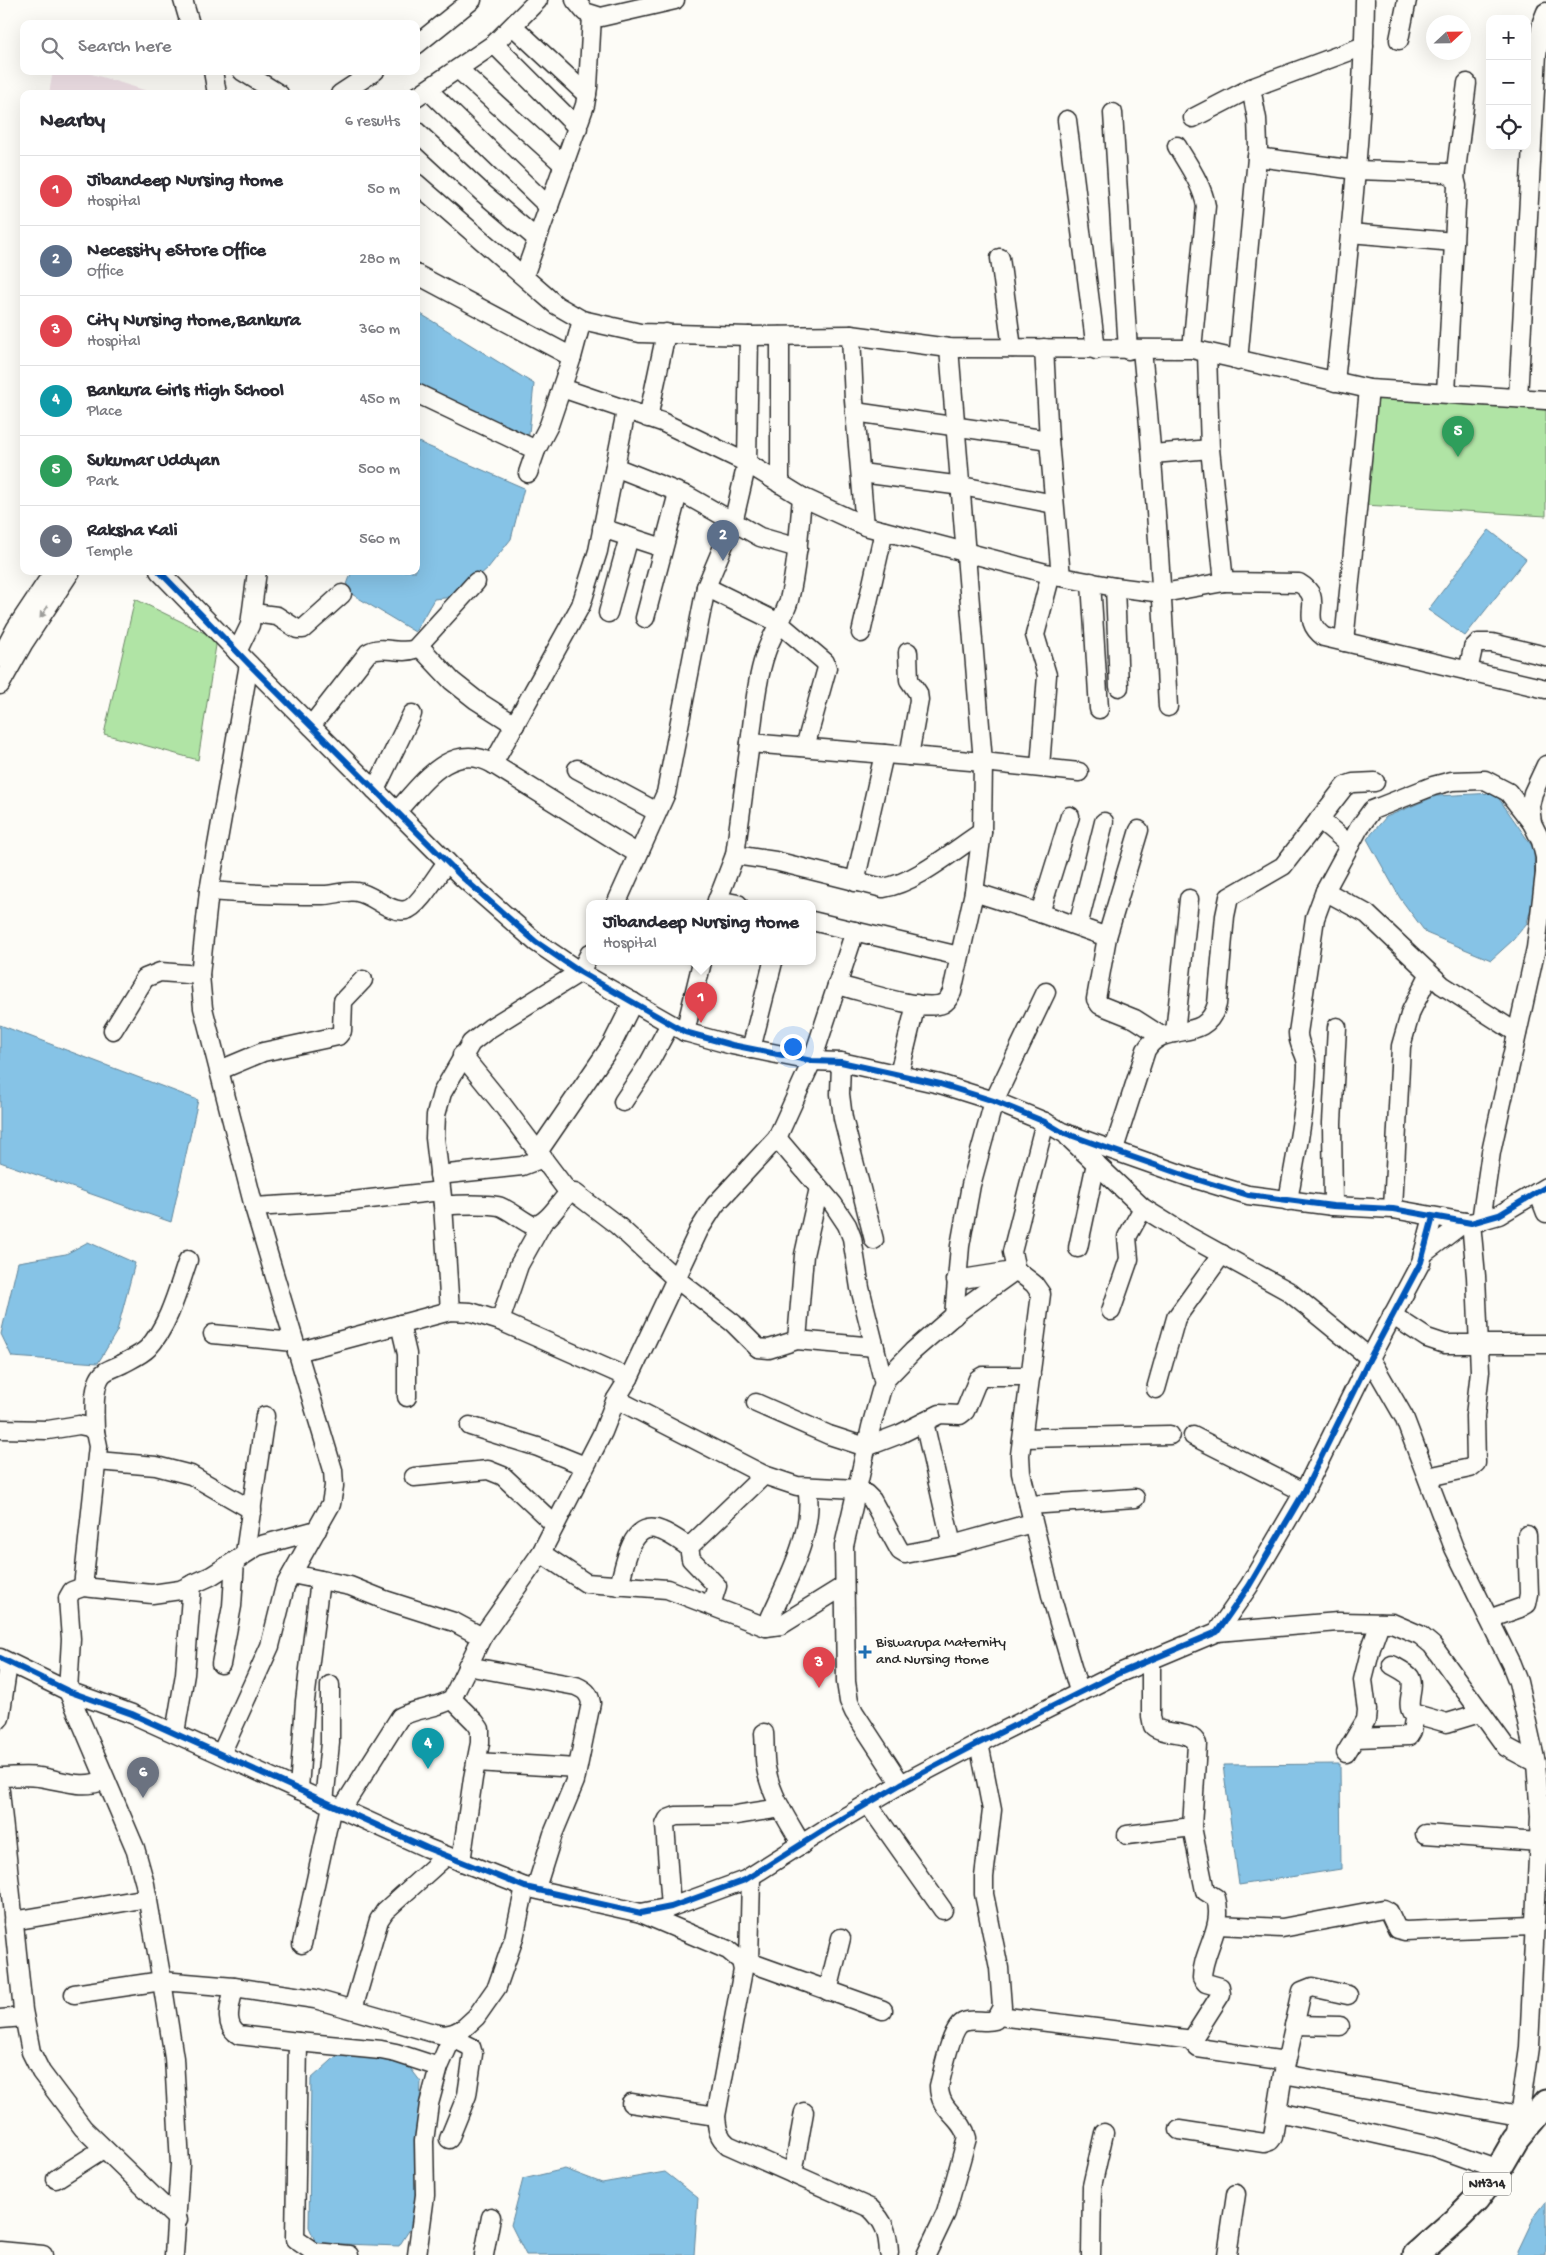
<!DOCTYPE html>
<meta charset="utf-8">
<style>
:root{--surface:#fff;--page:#f2f2f3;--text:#2b2b33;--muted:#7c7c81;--line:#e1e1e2;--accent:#0f766e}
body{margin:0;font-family:"Gochi Hand",sans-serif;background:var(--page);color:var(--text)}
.controls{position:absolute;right:15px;top:15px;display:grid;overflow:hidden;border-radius:10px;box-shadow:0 5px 20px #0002}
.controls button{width:45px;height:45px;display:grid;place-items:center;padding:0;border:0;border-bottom:1px solid var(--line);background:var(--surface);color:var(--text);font:25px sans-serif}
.compass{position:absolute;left:1426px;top:15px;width:45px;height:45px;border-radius:50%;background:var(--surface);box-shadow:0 5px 20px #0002;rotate:68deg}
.you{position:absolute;left:792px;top:1046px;width:18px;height:18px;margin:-12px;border:4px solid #fff;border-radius:50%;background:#1a73e8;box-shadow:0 0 0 8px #1a73e833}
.badge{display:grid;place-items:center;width:32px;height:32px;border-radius:50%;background:var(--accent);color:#fff;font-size:16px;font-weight:700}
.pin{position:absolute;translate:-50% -41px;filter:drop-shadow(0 1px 2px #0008)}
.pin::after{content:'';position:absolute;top:26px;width:18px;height:15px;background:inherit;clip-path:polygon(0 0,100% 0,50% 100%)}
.popup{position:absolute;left:586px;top:900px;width:230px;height:65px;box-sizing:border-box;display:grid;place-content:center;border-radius:10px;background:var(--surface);filter:drop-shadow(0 1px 4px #0005);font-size:16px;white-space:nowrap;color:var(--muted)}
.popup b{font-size:19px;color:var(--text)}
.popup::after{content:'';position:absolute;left:50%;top:100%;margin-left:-10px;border:10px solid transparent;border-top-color:var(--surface)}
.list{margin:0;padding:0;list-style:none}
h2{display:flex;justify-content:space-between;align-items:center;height:65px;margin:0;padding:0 20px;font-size:21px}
h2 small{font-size:16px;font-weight:400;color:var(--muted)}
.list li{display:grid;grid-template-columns:32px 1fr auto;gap:15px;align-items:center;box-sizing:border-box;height:70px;padding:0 20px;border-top:1px solid var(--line)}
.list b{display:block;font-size:19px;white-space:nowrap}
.list p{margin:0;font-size:16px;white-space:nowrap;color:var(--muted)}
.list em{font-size:16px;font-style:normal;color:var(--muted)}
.icon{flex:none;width:28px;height:28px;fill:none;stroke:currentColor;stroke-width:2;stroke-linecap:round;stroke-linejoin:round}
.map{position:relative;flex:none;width:1546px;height:2255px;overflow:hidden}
.search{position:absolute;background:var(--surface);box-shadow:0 5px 20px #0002;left:20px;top:20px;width:400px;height:55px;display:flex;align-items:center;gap:12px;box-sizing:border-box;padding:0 18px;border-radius:10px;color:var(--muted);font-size:19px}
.panel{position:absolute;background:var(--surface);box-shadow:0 5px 20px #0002;left:20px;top:90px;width:400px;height:485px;border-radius:10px}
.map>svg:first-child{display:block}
.built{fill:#f1e2e8}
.green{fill:#b0e4a5;stroke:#6e8868}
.water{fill:#86c3e6;stroke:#62869b}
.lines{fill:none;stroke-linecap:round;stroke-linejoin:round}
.minor-casing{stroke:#2b2b2b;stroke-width:21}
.highway-casing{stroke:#2b2b2b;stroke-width:29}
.minor{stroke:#fdfcf7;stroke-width:18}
.highway{stroke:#fdfcf7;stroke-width:25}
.cycleway-casing{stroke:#fdfcf7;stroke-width:9}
.cycleway{stroke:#0057b8;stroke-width:6}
.oneway{fill:#9e9e9b}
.poi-dot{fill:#1f6fb2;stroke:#fdfcf7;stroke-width:2}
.labels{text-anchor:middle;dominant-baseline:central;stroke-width:4;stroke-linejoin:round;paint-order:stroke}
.shield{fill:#fdfcf7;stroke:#6a6a68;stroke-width:1}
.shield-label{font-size:14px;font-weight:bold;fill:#2b2b2b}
.poi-label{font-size:15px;fill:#2b2b2b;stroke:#fdfcf7;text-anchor:start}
</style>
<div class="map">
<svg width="1546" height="2255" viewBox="0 0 1546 2255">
<rect width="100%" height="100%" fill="#fdfcf7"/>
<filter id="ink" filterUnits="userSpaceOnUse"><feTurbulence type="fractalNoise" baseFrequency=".02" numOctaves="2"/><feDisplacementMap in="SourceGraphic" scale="10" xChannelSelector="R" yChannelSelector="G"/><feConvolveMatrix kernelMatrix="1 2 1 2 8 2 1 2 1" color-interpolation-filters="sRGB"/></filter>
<g filter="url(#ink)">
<!-- built -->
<polygon class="built" points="53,71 82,71 157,94 49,94"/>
<!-- green -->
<g class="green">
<polygon points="1375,393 1422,396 1546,409 1546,516 1365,505"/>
<polygon points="135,599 217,639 198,760 104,734"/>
</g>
<!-- water -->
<g class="water">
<polygon points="416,311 534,384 528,443 416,388"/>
<polygon points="416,441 524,488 511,539 488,568 455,597 434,599 415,632 345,590 352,571 416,571"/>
<polygon points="1489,530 1526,559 1465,636 1428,610"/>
<polygon points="1495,793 1534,849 1535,893 1527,923 1513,940 1491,960 1426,933 1400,898 1367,839 1386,817 1436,796"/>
<polygon points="0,1025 198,1100 171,1222 0,1162"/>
<polygon points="88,1242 135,1263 117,1331 98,1363 12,1357 1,1334 18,1262 66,1254"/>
<polygon points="1340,1764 1341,1869 1239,1885 1223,1765"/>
<polygon points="341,2052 404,2060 421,2082 414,2223 399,2246 316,2243 309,2227 311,2079"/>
<polygon points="565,2169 602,2183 665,2172 698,2198 694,2255 526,2255 511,2225 523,2179"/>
<polygon points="1546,2202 1546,2255 1516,2255 1534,2217"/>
</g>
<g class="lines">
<defs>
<g id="minor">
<polyline points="183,0 190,24"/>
<polyline points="575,0 585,12 601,17 675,0"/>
<polyline points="513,26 587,95"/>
<polyline points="1399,40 1407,0"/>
<polyline points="494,44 578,128"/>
<polyline points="416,45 472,0"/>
<polyline points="458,69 564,165"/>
<polyline points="213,71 217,94"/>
<polyline points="242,71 279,94"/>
<polyline points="428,90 549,207"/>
<polyline points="340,94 375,71"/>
<polyline points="416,97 494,44 538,0"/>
<polyline points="1113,113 1128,350"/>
<polyline points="1193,118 1251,88 1364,46"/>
<polyline points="1067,120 1096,350"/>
<polyline points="416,131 484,194 537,239"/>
<path d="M1177,146c11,19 25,38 29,60l-14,143"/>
<polyline points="1257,157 1356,170 1447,173 1455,178 1457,186 1446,393"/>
<polyline points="1455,178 1467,83"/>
<polyline points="416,183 556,305 582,320 640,333 749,336 851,335 949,348 1192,349 1369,389 1546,400"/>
<polyline points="1350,233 1454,242"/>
<polyline points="1000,258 1012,348"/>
<polyline points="416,274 572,357 582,320"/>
<polyline points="524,276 585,105 588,87 592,16"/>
<polyline points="851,335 854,400 865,526"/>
<polyline points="1044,348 1049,440 1061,577"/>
<path d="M1142,350c12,119 20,238 26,357"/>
<path d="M1207,353l3,96 14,133 75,1c29,17 -3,33 25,54l222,52"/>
<polyline points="1238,361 1258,147 1257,119 1251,88"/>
<path d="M1335,382c13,-127 28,-254 30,-382"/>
<polyline points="562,388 662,422 747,463 802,497 865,526 1061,577 1115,587 1163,593 1224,582"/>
<polyline points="416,393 536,450"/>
<polyline points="1518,398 1537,54 1542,22 1546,12"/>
<polyline points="855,412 1049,440"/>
<polyline points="648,418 666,333"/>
<polyline points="1153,454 1210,449"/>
<polyline points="615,467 688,496 760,537 798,548"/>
<polyline points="528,473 536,450 549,425 572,357"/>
<polyline points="861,473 962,486 1054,504"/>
<polyline points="780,484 780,336"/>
<polyline points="602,528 663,548"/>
<polyline points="159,571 249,664 462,877 536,942 580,972 685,1032 732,1045 812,1061 841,1062 940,1084 994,1101 1045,1122 1062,1132 1098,1145 1189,1177 1248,1195 1333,1206 1393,1209 1471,1223 1499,1215 1546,1187"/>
<polyline points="1091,582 1099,709"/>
<polyline points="706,587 779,623 825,662 827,668 805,747"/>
<polyline points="1115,587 1119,687"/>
<polyline points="253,613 277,616 297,629 303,629 342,594"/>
<polyline points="608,613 629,537"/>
<polyline points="645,618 678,493"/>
<polyline points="861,633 884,531"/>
<polyline points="1344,642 1369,389"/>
<polyline points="419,646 452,681 476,700 515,725"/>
<polyline points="237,652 250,625 257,571"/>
<polyline points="908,652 909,680 918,693 919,700 909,756"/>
<polyline points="0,658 16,628 54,571"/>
<polyline points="1468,671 1473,648 1478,643 1492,643 1546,656"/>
<polyline points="0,685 23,644 71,571"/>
<path d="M311,726l57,-73c13,-9 32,2 47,-4l61,-67"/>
<path d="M750,743c4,-30 6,-62 16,-91 6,-18 18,-34 23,-52 8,-34 10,-68 13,-103"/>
<polyline points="493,764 581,605 598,551 626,411"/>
<polyline points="1040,767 1047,675 1035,635 1051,574"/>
<polyline points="577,769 657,812"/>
<polyline points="375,790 412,714"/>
<path d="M397,811c25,-27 54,-71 96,-47l145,90"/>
<polyline points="1319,819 1350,845"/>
<polyline points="1139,830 1107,937 1096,999 1100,1005 1135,1019 1160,1035"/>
<path d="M735,855l40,6 108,27c33,-5 71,-38 99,-56"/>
<polyline points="855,882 884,754"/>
<path d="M209,891c38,3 76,4 114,4 11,0 23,-5 34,-3 16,2 33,22 49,18 12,-2 33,-38 41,-48"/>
<polyline points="1325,891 1367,914 1442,985 1517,1033"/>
<polyline points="974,892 1040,913 1107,937"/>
<polyline points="717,900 738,904"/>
<polyline points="616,904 666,793 706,587 733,523 747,463 749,336"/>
<polyline points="716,904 735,855 750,743 983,762 1079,772"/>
<polyline points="1040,913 1070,816"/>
<polyline points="812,921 959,956"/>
<polyline points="1078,926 1104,822"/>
<path d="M837,985c26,6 76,24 101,20 8,-1 11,-7 14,-13l22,-100 8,-60 1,-70 -34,-414"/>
<polyline points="113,1030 145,978 160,972 200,975"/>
<polyline points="685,1032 702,962"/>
<polyline points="1175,1033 1189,899"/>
<polyline points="751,1049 773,962"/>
<polyline points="462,1055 501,1103 569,1193"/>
<polyline points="841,1062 840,1094 843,1118 874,1240"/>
<polyline points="220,1070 263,1052 338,1036 342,1031 343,1001 363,980"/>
<polyline points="899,1074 916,1004"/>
<polyline points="623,1102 649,1063 670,1024"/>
<polyline points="1045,1122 1012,1252 1016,1270 1034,1284 1041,1294 1020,1455 1021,1473 1052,1599 1079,1691"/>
<polyline points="1068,1137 1143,1208 1188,1236 1288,1291 1370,1358 1404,1417 1454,1548 1511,1664 1518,1682 1536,1763 1540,1816 1529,2047 1516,2139"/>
<polyline points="777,1138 833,1204 847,1225 852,1238 860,1288 884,1384"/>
<path d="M1114,1149l32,-99c19,-31 59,-4 71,-46l8,-88 4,-19 54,-31 62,-80 8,-3 22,-1"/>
<polyline points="538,1152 612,1044 633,1002"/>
<polyline points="439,1175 522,1166 543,1158"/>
<polyline points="1538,1192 1546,1213"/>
<path d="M1288,1201c7,-44 18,-89 19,-135 0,-12 -9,-20 -9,-33l17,-115 10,-27 34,-63 13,-18 61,-24 19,-5 33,-1 23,12 24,31"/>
<path d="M443,1205c17,0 38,-2 55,1 11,2 29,20 37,19 14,-2 24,-23 34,-32h6l42,32 58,53 58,45 25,25 11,1 28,-9 78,7"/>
<polyline points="1333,1206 1332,1123 1337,1027"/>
<polyline points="254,1207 352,1201 441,1191"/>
<polyline points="1393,1209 1401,1046 1411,1011 1429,975"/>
<polyline points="1481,1221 1491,1152 1536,948 1545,873 1545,857 1541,841 1532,823 1530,806 1533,793 1546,765"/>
<polyline points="1078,1248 1096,1163"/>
<polyline points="1423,1254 1465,1222"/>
<polyline points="956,1280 1013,1271"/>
<polyline points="450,1311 443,1205 435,1138 436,1115 442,1093 471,1043 490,1028 580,972 590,953"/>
<polyline points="1111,1311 1129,1259 1127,1237 1143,1208"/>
<polyline points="1392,1315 1427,1338 1445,1344 1546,1344"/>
<polyline points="954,1316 960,1246 971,1185 994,1101 1046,992"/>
<polyline points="500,1321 519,1265 543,1222"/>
<polyline points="400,1324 407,1354 407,1397"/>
<polyline points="213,1334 294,1342"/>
<polyline points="797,1340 804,1255 819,1188"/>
<polyline points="297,1352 450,1311 471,1312 500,1321 629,1378"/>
<polyline points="1156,1389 1176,1318 1222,1254"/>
<polyline points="616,1399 764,1475 797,1486 857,1489 866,1494 872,1500 900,1551 905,1554 952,1545 1032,1523"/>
<polyline points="756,1403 829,1435 866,1447 900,1434 940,1414 960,1415 965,1411 978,1379 983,1376 1031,1376"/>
<polyline points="924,1422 952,1545"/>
<polyline points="470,1426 538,1447 585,1466"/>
<polyline points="0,1429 48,1430 79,1425 89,1427 95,1432 98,1446 83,1587"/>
<path d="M95,1432c0,-15 -4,-50 10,-60 5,-3 11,-5 17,-8 9,-5 19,-9 26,-16 21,-23 30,-59 40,-88"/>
<polyline points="1193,1436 1304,1492"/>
<polyline points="1023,1438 1170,1435"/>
<polyline points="97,1461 156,1466 191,1475 252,1510"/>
<polyline points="414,1477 488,1470 503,1476 555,1525"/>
<polyline points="1428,1477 1470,1468 1476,1463 1475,1416 1480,1371 1476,1276 1471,1223"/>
<polyline points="1029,1505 1135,1498"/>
<polyline points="245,1553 265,1416"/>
<polyline points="541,1553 586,1583 667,1589 766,1627 781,1625 844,1586"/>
<polyline points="292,1574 350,1586 385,1600 454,1622 482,1637"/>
<path d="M619,1586c6,-21 12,-69 43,-55 10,4 19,11 27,16"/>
<polyline points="711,1605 717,1586 691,1559 689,1547 764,1475"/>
<polyline points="1489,1619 1520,1608 1527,1604 1529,1594 1527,1535"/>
<path d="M766,1627c18,-41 50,-95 41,-139"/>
<polyline points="1217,1632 1338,1622 1392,1623 1420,1635 1432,1645 1506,1747 1536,1763"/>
<polyline points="0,1658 68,1691 132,1714 427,1848 525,1887 641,1913 671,1907 745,1880 830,1826 901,1784 979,1743 1117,1674 1217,1632 1249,1586 1304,1492 1370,1358 1421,1262 1433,1217"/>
<path d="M1151,1659v57l2,10c11,10 38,3 44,18l-5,83 13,64 11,7c9,29 -14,53 -14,80l4,5 14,4 1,7 -28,44v5l5,5 88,13"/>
<polyline points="221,1664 232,1606 235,1561"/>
<path d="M1392,1665c5,3 14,7 18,12 6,11 -5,25 2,36l35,10 33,-10"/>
<path d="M467,1666l109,20c9,4 13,7 15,17l-16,78 -22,53 -17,54"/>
<polyline points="452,1699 475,1722 480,1729 480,1743 473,1778 461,1862"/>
<polyline points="0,1718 8,1664"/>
<polyline points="175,1733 185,1674 192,1584"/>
<path d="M764,1733c1,11 0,23 2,35 5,28 22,53 36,77"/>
<polyline points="1356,1738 1409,1736 1412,1731 1415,1714"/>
<polyline points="1346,1753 1366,1720 1367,1710 1363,1680 1371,1648 1380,1623"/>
<polyline points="221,1754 270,1646 285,1586 331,1504 334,1486 333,1470 254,1207 203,1008 200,975 209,891 249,664"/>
<polyline points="476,1762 577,1768"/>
<path d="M0,1777c13,0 27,-2 39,0 23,3 44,13 65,3"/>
<polyline points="901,1784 854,1712 849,1701 846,1682 844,1546 871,1427 881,1391 886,1379 913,1351 959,1311 1016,1270"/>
<polyline points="299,1790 305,1701 320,1580"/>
<polyline points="0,1791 23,2010 31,2052 41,2072 83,2128 178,2220"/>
<polyline points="324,1802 330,1743 330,1685"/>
<polyline points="868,1804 943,1910"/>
<path d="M341,1810l59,-93c16,-9 36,-8 52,-18l30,-62 59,-84 62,-121 13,-33 13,-21 70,-148 16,-25 62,-67 35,-77 43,-130"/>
<polyline points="1425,1834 1539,1842"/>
<polyline points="1127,1835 1192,1827"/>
<polyline points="671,1907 665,1825 668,1819 676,1816 736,1815 781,1808"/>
<path d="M641,1913l87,37 13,11 2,9 -27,146c1,12 2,21 12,29l142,63c15,14 18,25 19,45"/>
<polyline points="13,1921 148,1898"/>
<polyline points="1217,1925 1282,1928 1383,1909 1389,1912 1397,1929 1405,1931 1534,1926"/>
<polyline points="302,1944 332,1806"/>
<polyline points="741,1961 749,1962 883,2010"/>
<polyline points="749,1962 751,1877"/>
<path d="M234,1987c-3,16 -12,38 5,48l59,7 -3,197 19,13 35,3"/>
<polyline points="828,1991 841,1938"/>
<polyline points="74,1994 162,1981 234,1987 315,1999 430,2032 444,2035 454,2033 464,2028 476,2017 497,1987 514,1938 525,1887"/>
<polyline points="353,2009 379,1920 385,1911 446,1856"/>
<polyline points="999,2016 1193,2040"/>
<polyline points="0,2019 24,2017"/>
<polyline points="1294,2025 1340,2026"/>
<polyline points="298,2042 381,2050 396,2053 439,2067"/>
<polyline points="1284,2072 1302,1991 1312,1987 1348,1995"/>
<polyline points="631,2103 716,2116"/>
<polyline points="1278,2112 1434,2147 1498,2170"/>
<polyline points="1179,2130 1264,2143 1270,2141 1273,2137 1283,2074 1519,2116"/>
<polyline points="449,2139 467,2095 473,2054 471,2047 453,2038"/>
<polyline points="793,2174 804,2112"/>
<polyline points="56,2179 103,2149"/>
<polyline points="0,2251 43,2255"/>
<polyline points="174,2255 180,2164 174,2058 162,1981 145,1884 135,1848 68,1691 71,1639 68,1598 72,1591 83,1587 152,1594 180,1590 211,1576 258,1546 317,1530"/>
<polyline points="417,2255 425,2195 424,2141 429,2104 439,2067 454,2033"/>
<polyline points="484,2255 491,2217"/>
<path d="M926,2255l20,-42 21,-75c-5,-22 -28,-26 -28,-52 4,-14 12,-60 25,-64 10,-4 21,1 31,-2l7,-13 -3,-39 -15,-74v-17l8,-67 -13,-67"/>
<polyline points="1091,2255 1092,2186 1104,2133"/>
<polyline points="1227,2255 1236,2194"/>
</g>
<polyline id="highway" points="1416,2255 1459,2217 1476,2200 1498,2170 1516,2139 1546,2103"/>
</defs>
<!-- minor casing -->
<use href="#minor" class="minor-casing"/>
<!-- highway casing -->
<use href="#highway" class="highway-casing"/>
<!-- minor -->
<use href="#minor" class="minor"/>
<!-- highway -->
<use href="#highway" class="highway"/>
<defs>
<g id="cycleway">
<polyline points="159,571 249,664 462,877 536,942 580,972 685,1032 732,1045 812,1061 841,1062 940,1084 994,1101 1045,1122 1062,1132 1098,1145 1189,1177 1248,1195 1333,1206 1393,1209 1471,1223 1499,1215 1546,1187"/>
<polyline points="0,1658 68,1691 132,1714 427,1848 525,1887 641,1913 671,1907 745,1880 830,1826 901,1784 979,1743 1117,1674 1217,1632 1249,1586 1304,1492 1370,1358 1421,1262 1433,1217"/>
</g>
</defs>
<!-- cycleway casing -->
<use href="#cycleway" class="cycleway-casing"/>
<!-- cycleway -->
<use href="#cycleway" class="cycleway"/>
</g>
<!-- one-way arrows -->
<defs><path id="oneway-solid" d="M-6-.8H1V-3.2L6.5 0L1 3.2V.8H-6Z" transform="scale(1.25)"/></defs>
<use class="oneway" href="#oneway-solid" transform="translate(44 612) rotate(124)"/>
</g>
<!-- markers -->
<path class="poi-dot" d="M862.5 1644.5h5v5h5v5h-5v5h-5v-5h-5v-5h5z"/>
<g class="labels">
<!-- shield labels -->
<rect class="shield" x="1463" y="2172.5" width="48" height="23" rx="4"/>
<g class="shield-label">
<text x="1487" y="2184">NH314</text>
</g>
<!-- poi labels -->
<g class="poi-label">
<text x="876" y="1643">Biswarupa Maternity<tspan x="876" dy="17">and Nursing Home</tspan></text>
</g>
</g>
</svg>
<div class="controls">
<button>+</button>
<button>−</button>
<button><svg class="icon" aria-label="locate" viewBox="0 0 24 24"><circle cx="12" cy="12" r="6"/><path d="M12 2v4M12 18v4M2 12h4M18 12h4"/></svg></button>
</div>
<svg class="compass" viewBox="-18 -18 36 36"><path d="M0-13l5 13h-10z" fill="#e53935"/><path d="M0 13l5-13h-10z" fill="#7c7c81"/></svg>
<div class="you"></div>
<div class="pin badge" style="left:701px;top:1023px;background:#e0444e">1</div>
<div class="popup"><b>Jibandeep Nursing Home</b>Hospital</div>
<div class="pin badge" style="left:723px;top:561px;background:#5c6f8a">2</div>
<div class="pin badge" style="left:819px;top:1688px;background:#e0444e">3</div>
<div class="pin badge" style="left:428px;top:1769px;background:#0f9aa8">4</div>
<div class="pin badge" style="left:1458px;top:457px;background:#2e9e5b">5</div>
<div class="pin badge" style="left:143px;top:1798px;background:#6b7280">6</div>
<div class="search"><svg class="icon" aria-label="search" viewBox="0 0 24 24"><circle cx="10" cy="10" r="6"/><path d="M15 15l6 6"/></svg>Search here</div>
<section class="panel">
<h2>Nearby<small>6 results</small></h2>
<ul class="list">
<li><span class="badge" style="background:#e0444e">1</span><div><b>Jibandeep Nursing Home</b><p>Hospital</p></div><em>50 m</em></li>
<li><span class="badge" style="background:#5c6f8a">2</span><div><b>Necessity eStore Office</b><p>Office</p></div><em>280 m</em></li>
<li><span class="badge" style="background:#e0444e">3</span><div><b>City Nursing Home,Bankura</b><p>Hospital</p></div><em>360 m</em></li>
<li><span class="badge" style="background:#0f9aa8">4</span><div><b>Bankura Girls High School</b><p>Place</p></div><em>450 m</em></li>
<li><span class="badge" style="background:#2e9e5b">5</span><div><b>Sukumar Uddyan</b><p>Park</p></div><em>500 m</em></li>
<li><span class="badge" style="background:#6b7280">6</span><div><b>Raksha Kali</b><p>Temple</p></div><em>560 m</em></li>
</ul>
</section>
</div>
